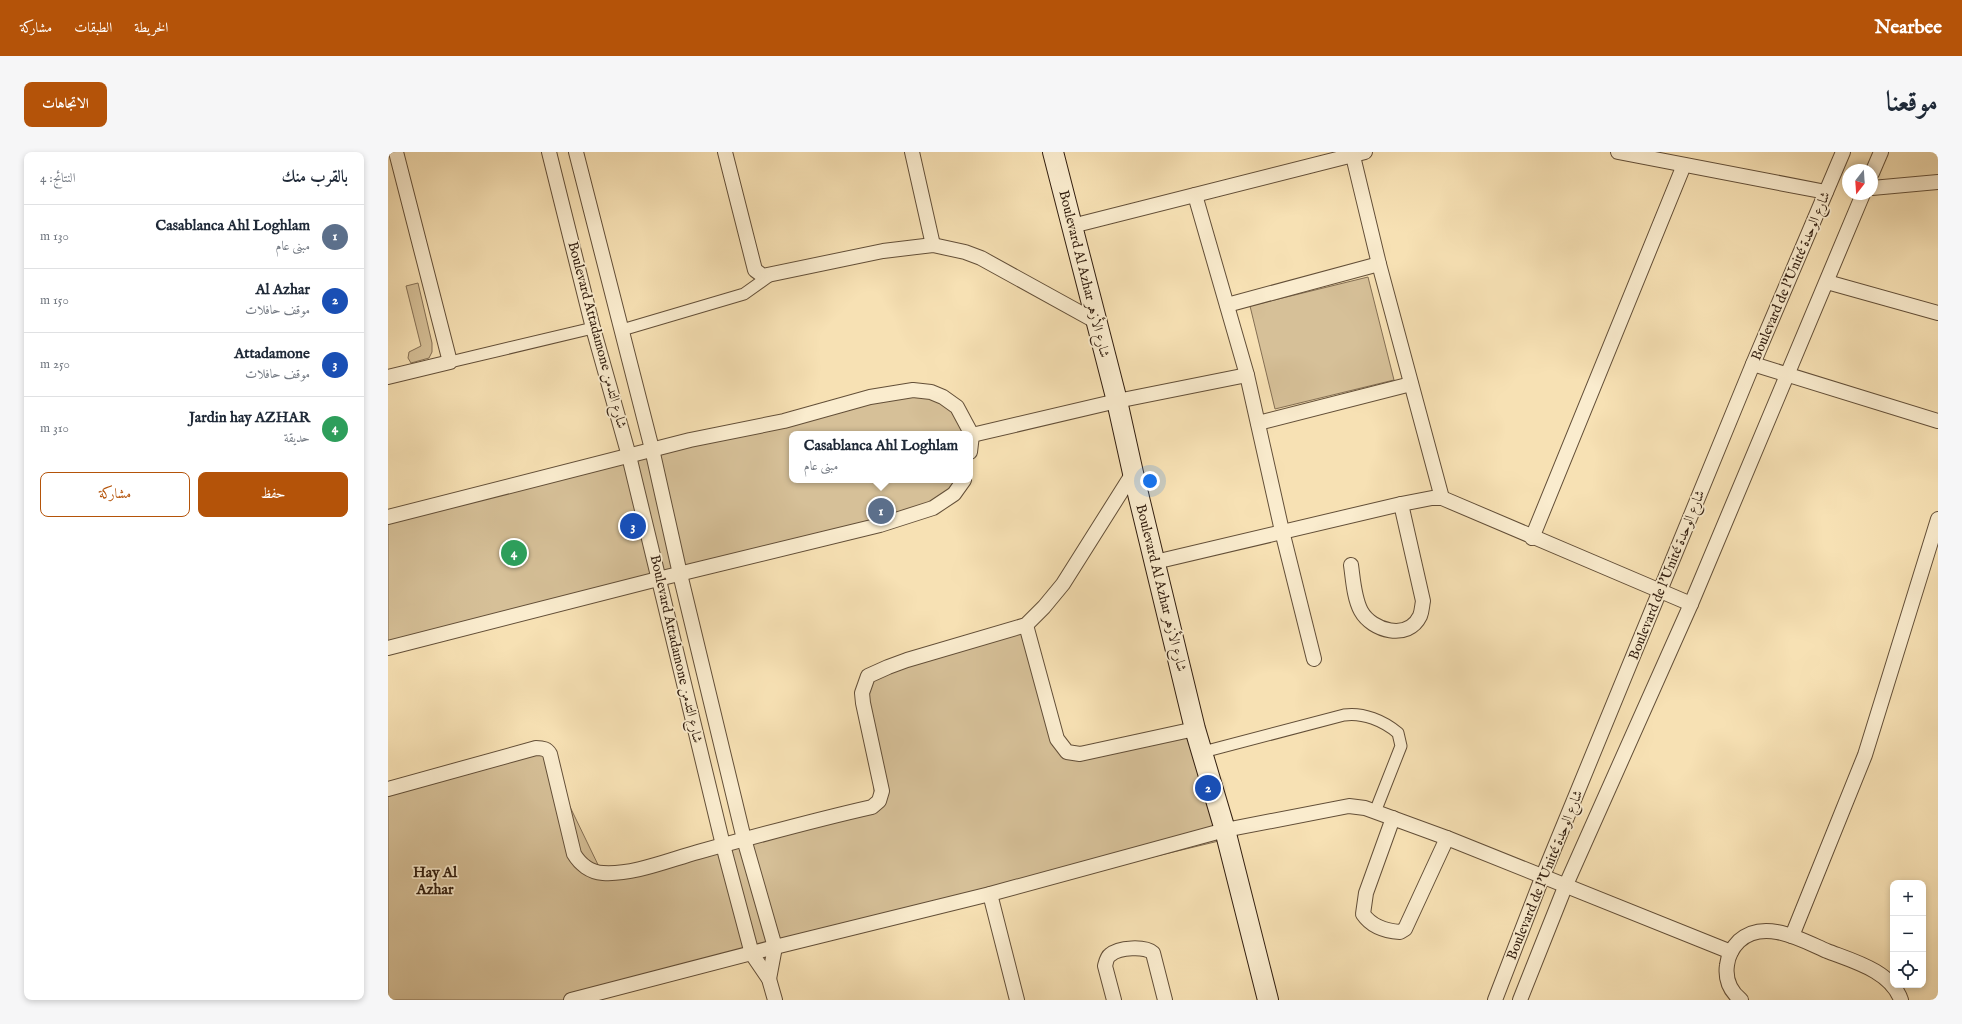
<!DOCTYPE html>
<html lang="ar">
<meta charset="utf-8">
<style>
:root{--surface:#fff;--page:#f6f6f7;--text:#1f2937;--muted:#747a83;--line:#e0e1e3;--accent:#b45309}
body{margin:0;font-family:"IM FELL English",Amiri,serif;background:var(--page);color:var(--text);direction:rtl}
.controls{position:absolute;right:12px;bottom:12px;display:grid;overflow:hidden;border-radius:8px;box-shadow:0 2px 6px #0003}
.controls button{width:36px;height:36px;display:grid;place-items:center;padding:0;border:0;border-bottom:1px solid var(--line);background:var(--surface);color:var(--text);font:20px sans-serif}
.compass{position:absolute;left:1454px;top:12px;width:36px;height:36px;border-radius:50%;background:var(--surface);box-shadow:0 2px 6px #0003;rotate:197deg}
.you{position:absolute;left:762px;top:329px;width:14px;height:14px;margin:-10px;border:3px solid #fff;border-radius:50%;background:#1a73e8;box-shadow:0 0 0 6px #1a73e833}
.badge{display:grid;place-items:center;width:26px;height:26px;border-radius:50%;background:var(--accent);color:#fff;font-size:13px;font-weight:700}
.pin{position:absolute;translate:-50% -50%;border:2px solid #fff;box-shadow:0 1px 4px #0006}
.popup{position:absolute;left:401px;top:279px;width:184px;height:52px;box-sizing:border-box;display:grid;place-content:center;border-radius:8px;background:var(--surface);filter:drop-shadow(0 1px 3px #0005);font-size:13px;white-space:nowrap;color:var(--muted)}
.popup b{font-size:15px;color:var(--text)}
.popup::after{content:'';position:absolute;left:50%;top:100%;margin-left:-8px;border:8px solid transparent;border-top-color:var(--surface)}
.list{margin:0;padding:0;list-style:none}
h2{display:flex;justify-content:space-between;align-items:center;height:52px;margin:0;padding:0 16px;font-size:17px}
h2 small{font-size:13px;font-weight:400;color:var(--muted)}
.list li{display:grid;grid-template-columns:26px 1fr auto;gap:12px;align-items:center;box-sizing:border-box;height:64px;padding:0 16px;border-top:1px solid var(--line)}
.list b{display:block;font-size:15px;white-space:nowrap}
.list p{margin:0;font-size:13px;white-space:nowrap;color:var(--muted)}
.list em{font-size:13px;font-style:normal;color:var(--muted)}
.actions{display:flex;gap:8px;padding:12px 16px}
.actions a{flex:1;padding:9px 0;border:1px solid var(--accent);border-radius:8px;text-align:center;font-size:14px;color:var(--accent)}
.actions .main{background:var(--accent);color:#fff}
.icon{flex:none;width:22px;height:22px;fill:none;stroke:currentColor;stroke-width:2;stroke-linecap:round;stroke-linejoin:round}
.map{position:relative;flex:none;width:1550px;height:848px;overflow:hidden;direction:ltr;border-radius:8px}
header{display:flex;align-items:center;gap:24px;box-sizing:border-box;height:56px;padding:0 20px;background:var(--accent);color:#fff}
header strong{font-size:19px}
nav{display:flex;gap:22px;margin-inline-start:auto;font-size:14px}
.intro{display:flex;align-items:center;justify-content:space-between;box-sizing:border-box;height:96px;padding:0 24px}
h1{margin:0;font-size:28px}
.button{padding:10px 18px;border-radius:8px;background:var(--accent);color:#fff;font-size:14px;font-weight:700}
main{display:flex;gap:24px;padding:0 24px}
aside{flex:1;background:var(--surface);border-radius:8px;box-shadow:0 2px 6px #0003}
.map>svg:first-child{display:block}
.green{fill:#d6c098;stroke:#846f54}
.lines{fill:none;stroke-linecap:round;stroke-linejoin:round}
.pedestrian-casing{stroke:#634f38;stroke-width:13}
.minor-casing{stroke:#634f38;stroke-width:16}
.secondary-casing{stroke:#321e0f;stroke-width:22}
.pedestrian{stroke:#faecce;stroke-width:11}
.minor{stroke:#faecce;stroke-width:14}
.secondary{stroke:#faecce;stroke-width:20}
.labels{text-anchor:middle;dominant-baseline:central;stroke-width:3.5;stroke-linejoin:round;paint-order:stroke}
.street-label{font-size:14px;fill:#321e0f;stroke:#faecce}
.neighbourhood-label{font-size:15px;font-weight:bold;fill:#321e0f;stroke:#faecce}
</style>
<header>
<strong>Nearbee</strong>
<nav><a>الخريطة</a><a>الطبقات</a><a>مشاركة</a></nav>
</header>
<div class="intro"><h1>موقعنا</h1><a class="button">الاتجاهات</a></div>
<main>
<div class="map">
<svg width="1550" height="848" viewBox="0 0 1550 848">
<rect width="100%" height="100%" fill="#f7e1b4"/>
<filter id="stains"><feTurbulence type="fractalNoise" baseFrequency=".005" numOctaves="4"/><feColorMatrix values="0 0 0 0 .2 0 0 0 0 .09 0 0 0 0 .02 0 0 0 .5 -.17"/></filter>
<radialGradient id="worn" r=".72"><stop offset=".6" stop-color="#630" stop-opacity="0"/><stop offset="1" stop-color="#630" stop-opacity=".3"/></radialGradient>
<!-- green -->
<g class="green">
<polygon points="980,125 1006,228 887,257 862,154"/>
<polygon points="30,131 44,191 44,200 41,206 23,211 20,206 21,200 33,194 18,134"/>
<polygon points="514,236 547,242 571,260 587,285 582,319 582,282 404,282 404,328 575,328 529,360 0,495 0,367"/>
<polygon points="638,473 680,607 812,579 839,687 364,802 199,848 0,848 0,638 156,601 214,721 487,655 480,524"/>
</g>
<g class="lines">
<defs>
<g id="pedestrian">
<polyline points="234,178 356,142 384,122"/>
<polyline points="62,210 205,176"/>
<path d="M815,600l141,-37c19,-3 40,6 54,18l3,13 -26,66"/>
</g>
<g id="minor">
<polyline points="161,0 205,176 241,304 335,693 364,802 381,827 387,848"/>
<polyline points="188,0 264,297 292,422 356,687 387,795 381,827"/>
<polyline points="337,0 367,118 375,124 495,99 545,93 577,100 593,106 709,170"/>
<polyline points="524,0 545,93"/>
<polyline points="964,0 991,112 1054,346"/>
<polyline points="1230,0 1438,40"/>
<polyline points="1484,21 1493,0"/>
<polyline points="1484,36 1550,30"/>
<polyline points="807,43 859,223 894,379 926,507"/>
<polyline points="684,74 977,0"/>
<polyline points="1439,130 1550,161"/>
<polyline points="839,153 991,112"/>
<polyline points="1365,212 1550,269"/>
<polyline points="0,225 62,210 8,0"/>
<polyline points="870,271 1023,232"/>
<polyline points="584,283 729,249 859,223"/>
<polyline points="0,365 302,288 396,269 482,245 525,238 543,240 555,245 569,255 584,283 582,300"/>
<polyline points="1144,386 1296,13"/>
<polyline points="767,410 1013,352 1044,346 1054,346 1303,452"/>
<path d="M963,413c2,14 3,33 10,46 11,20 47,30 59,5 2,-5 2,-10 3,-15l-22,-97"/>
<polyline points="638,473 669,587 679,600 692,602 807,577"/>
<polyline points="0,496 270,427 492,373 545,356 566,342 576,328"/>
<path d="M0,637l148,-41c7,0 11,1 14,6l24,100c6,10 16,18 29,19 30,2 66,-13 95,-21 58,-16 116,-32 174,-45l7,-6 3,-10 -19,-88 -1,-10 6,-17 20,-9 19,-7 119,-35 18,-18 19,-23 70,-111"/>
<path d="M1005,666l-27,75 -3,21c8,12 23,17 37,18l5,-3 42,-91"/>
<polyline points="602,742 629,848"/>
<polyline points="1404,784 1477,603 1550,367"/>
<polyline points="183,848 387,795 602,742 837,678 961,654 977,656 1059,686 1343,800"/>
<path d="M726,848l-9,-34c1,-4 2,-9 5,-11 9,-8 35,-9 43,-2l12,47"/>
<polyline points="1107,848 1154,726 1365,212 1455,0"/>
<polyline points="1132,848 1177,735 1303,452 1475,42"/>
<path d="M1353,848c-11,-9 -16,-21 -14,-35 1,-9 5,-17 12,-24 25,-23 63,-1 88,10 26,10 64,20 74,49"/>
</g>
<polyline id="secondary" points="665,0 729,249 745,321 807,577 837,678 880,848"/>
</defs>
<!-- pedestrian casing -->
<use href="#pedestrian" class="pedestrian-casing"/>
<!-- minor casing -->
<use href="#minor" class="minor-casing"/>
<!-- secondary casing -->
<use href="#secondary" class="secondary-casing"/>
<!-- pedestrian -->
<use href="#pedestrian" class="pedestrian"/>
<!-- minor -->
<use href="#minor" class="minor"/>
<!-- secondary -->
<use href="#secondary" class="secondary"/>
</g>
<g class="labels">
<!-- street labels -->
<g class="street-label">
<text transform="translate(696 122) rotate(76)">Boulevard Al Azhar شارع الأزهر</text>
<text transform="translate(1403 124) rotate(-67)">Boulevard de l'Unité شارع الوحدة</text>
<text transform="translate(209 183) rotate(75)">Boulevard Attadamone شارع التدمن</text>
<text transform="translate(1279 423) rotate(-68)">Boulevard de l'Unité شارع الوحدة</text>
<text transform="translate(773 436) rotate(76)">Boulevard Al Azhar شارع الأزهر</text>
<text transform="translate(288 497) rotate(77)">Boulevard Attadamone شارع التدمن</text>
<text transform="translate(1157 723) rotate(-68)">Boulevard de l'Unité شارع الوحدة</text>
</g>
<!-- neighbourhood labels -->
<g class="neighbourhood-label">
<text x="47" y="720">Hay Al<tspan x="47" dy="17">Azhar</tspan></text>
</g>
</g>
<rect width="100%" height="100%" filter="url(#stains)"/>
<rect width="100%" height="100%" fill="url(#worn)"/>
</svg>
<div class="controls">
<button>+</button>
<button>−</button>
<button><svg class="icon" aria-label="locate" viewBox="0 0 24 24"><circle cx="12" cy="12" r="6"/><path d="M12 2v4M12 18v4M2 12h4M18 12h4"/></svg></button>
</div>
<svg class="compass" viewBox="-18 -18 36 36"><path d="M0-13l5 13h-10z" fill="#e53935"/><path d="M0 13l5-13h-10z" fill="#747a83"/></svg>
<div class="you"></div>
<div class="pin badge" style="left:493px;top:359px;background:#5c6f8a">1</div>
<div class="popup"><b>Casablanca Ahl Loghlam</b>مبنى عام</div>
<div class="pin badge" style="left:820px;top:636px;background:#1a4fb4">2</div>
<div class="pin badge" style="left:245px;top:374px;background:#1a4fb4">3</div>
<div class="pin badge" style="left:126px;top:401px;background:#2e9e5b">4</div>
</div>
<aside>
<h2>بالقرب منك<small>النتائج: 4</small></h2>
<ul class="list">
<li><span class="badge" style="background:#5c6f8a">1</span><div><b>Casablanca Ahl Loghlam</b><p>مبنى عام</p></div><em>130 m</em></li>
<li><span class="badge" style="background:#1a4fb4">2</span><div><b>Al Azhar</b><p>موقف حافلات</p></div><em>150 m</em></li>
<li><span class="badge" style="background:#1a4fb4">3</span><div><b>Attadamone</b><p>موقف حافلات</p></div><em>250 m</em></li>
<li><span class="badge" style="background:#2e9e5b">4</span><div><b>Jardin hay AZHAR</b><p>حديقة</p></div><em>310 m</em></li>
</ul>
<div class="actions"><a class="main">حفظ</a><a>مشاركة</a></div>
</aside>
</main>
